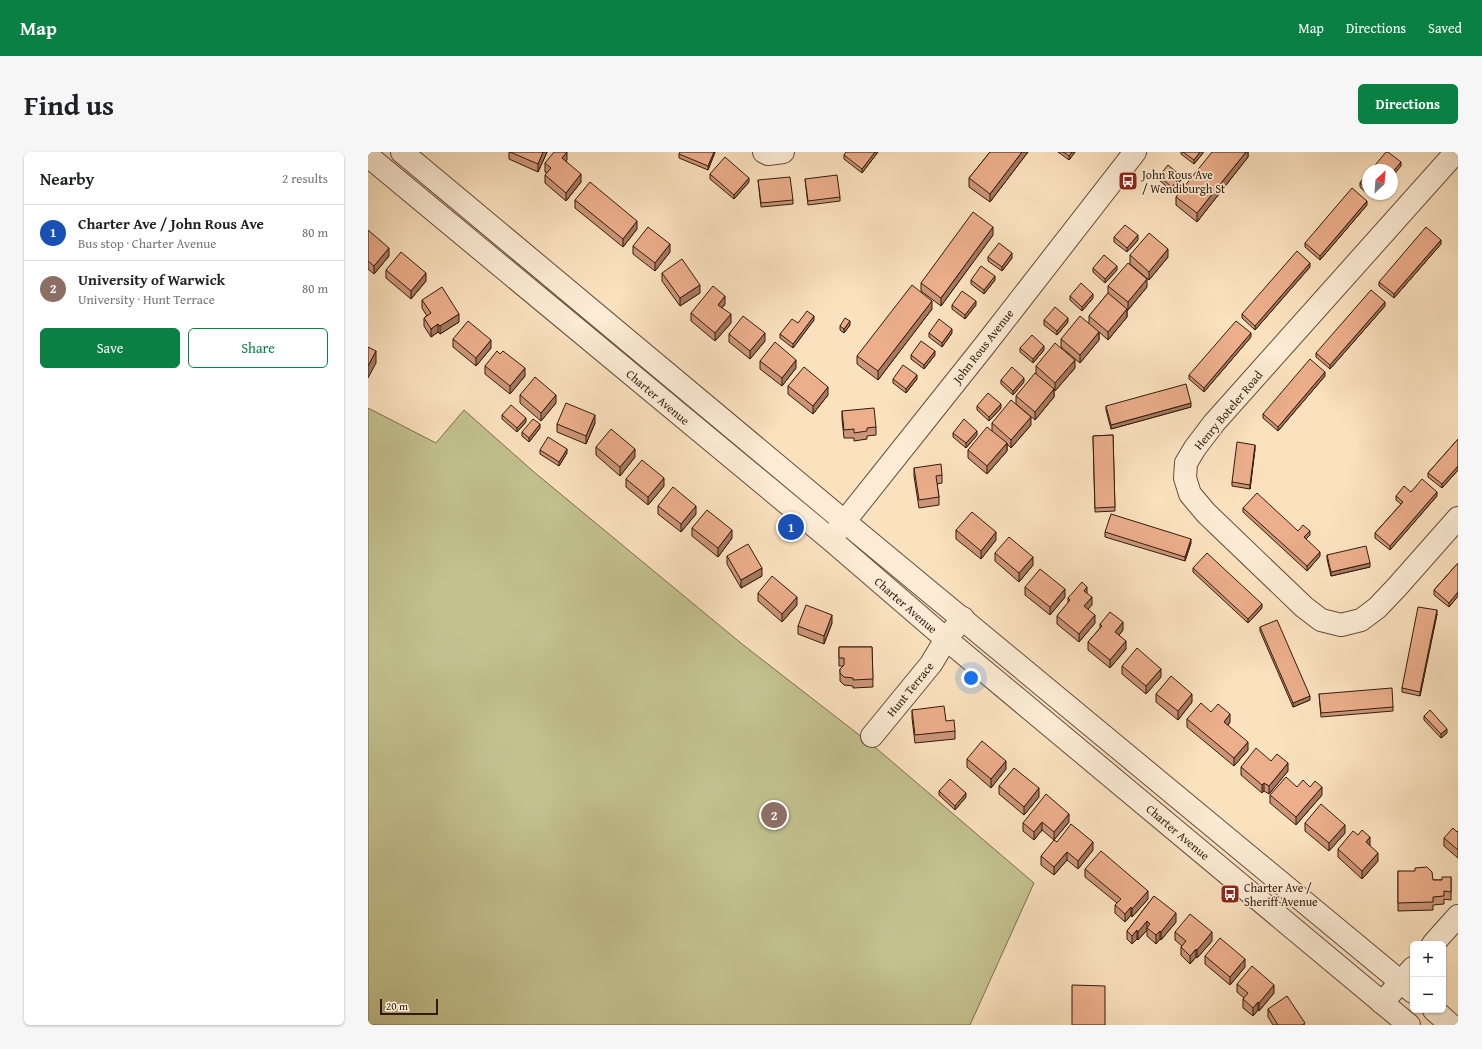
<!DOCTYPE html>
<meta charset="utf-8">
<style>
:root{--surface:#fff;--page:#f6f6f6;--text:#202124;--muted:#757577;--line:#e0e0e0;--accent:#0b8043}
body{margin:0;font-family:"Gentium Book Plus",serif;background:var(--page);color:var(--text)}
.controls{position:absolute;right:12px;bottom:12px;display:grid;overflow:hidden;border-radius:6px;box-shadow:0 1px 3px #0004}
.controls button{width:36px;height:36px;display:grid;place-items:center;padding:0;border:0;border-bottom:1px solid var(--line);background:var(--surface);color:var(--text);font:20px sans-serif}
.compass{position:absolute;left:994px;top:12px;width:36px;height:36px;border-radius:50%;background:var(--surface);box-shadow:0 1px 3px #0004;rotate:26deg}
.scale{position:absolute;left:12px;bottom:10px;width:58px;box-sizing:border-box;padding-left:4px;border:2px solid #34190c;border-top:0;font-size:11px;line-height:14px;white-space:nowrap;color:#34190c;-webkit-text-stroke:3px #fcecd5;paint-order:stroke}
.you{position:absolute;left:603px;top:526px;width:14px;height:14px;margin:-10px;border:3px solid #fff;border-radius:50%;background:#1a73e8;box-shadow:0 0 0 6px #1a73e833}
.badge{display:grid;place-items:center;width:26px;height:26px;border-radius:50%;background:var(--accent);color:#fff;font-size:13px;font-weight:700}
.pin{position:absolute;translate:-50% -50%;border:2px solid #fff;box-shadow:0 1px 4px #0006}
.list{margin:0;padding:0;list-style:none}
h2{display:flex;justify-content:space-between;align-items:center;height:52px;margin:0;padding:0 16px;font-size:17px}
h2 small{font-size:13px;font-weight:400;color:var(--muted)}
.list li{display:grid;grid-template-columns:26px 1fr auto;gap:12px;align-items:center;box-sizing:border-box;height:56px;padding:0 16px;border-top:1px solid var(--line)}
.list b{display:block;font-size:15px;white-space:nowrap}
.list p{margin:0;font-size:13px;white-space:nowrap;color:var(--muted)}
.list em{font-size:13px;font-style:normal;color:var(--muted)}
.actions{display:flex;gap:8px;padding:12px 16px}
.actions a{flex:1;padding:9px 0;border:1px solid var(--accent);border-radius:6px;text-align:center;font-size:14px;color:var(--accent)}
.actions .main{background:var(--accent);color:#fff}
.map{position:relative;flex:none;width:1090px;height:873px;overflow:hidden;border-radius:6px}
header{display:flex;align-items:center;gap:24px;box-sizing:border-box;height:56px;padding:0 20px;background:var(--accent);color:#fff}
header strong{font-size:19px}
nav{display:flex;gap:22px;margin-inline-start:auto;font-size:14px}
.intro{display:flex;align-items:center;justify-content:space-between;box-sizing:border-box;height:96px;padding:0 24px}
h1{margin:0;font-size:28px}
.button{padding:10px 18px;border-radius:6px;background:var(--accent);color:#fff;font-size:14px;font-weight:700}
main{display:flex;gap:24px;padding:0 24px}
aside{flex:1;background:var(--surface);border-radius:6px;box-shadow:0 1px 3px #0004}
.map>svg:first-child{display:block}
.green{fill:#c3c28f;stroke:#7c6e4e}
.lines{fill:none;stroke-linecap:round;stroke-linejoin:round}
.minor-casing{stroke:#664b39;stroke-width:24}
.tertiary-casing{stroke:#664b39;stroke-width:24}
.minor{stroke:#fcecd5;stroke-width:22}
.tertiary{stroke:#fcecd5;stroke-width:22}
.wall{fill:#cb9678;stroke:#34190c}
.shaded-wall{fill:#a57a61;stroke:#34190c}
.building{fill:#ecae8b;stroke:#34190c}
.labels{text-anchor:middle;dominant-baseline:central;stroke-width:3.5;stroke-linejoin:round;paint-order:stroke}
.poi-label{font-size:12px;fill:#34190c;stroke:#fcecd5;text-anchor:start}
.street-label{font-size:12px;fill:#34190c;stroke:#fcecd5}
</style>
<header>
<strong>Map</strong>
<nav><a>Map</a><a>Directions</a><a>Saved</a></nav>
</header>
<div class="intro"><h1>Find us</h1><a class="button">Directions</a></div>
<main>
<aside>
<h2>Nearby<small>2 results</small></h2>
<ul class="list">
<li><span class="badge" style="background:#1a4fb4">1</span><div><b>Charter Ave / John Rous Ave</b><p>Bus stop · Charter Avenue</p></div><em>80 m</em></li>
<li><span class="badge" style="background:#8d6e63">2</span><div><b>University of Warwick</b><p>University · Hunt Terrace</p></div><em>80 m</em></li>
</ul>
<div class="actions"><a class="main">Save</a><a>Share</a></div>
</aside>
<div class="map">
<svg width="1090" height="873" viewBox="0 0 1090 873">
<rect width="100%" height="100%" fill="#fbe2bf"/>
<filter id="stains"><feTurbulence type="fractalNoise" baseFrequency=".005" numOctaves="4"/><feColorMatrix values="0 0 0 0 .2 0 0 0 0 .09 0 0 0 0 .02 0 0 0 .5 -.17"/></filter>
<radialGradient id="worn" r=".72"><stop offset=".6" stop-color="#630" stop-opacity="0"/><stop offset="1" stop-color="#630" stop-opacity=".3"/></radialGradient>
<!-- green -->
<polygon class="green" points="0,256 68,291 96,258 166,320 374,492 508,596 666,731 602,873 0,873"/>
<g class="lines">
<defs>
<g id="minor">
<polyline points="396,0 400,2 415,0"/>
<polyline points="1088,0 846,271 827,296 818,311 817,326 822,342 838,361 936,455 953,468 973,473 993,468 1009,456 1029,435 1090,366"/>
<polyline points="465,384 617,193 767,0"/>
<polyline points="504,584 563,512 578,487 595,466"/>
<polyline points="1065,792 1090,764"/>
<polyline points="1014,851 1045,816"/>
</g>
<g id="tertiary">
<polyline points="34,0 476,369 1045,840"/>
<polyline points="0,4 462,387 578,487 1041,873"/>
<polyline points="1066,858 1083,873"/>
</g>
</defs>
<!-- minor casing -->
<use href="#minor" class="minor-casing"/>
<!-- tertiary casing -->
<use href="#tertiary" class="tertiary-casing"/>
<!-- minor -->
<use href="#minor" class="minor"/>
<!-- tertiary -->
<use href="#tertiary" class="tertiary"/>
</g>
<!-- wall -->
<g class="wall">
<polygon points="141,0 179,0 170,20 141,7"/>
<polygon points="347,0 340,18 311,6 311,2"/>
<polygon points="510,0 494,21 476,7 476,3"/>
<polygon points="622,0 660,0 622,50 601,35 601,26"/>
<polygon points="690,0 707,0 701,8"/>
<polygon points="813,0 835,0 835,1 826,12 813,2"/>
<polygon points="880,0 880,5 829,70 808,53 808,45"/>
<polygon points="199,8 198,9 213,30 198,49 177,31 177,23 179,21 177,20 177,11"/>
<polygon points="1000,21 1000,42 992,35 992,31"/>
<polygon points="342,22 381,30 366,47 342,27"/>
<polygon points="791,24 813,28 804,39 791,28"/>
<polygon points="437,27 472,45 472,49 440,53"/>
<polygon points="390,28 425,48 425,52 393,55"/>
<polygon points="1000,42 1010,42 1006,47"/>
<polygon points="207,48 269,77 255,95 207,56"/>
<polygon points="999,53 952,108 937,95 937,91"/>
<polygon points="0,78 21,104 6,122 0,117"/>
<polygon points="625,83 573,154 553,139 553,131"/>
<polygon points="746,85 770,88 759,100 746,90"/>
<polygon points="1073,92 1026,146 1011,134 1011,130"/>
<polygon points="265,94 302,100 287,119 265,102"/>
<polygon points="762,103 800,105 781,128 762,112"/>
<polygon points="620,105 644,106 634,119 620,109"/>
<polygon points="942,115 887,178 874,166 874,162"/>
<polygon points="725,116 749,118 737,131 725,120"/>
<polygon points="18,118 58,129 43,147 18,126"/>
<polygon points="294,121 332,141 312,154 294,129"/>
<polygon points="603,128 627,128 616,142 603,132"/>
<polygon points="740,134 779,135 760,158 759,158 759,165 740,188 731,180 731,188 712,211 693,195 693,187 721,171 721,164 740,141"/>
<polygon points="702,144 725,146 714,159 702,148"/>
<polygon points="54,148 91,170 72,182 70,180 63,185 56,174 56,166 59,164 54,156"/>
<polygon points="357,152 354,156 363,171 347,189 323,169 323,161"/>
<polygon points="584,153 608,153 597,167 584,157"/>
<polygon points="1017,154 962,217 948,205 948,201"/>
<polygon points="564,157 510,228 489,212 489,204"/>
<polygon points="446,168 425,196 412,186 412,182 430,171"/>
<polygon points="676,168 700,170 689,183 676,173"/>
<polygon points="482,173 476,181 472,178 472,174"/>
<polygon points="561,181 584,181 574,195 561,185"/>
<polygon points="361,182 397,189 382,207 361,190"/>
<polygon points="883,185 836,240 821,227 821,223"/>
<polygon points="85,187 123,196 108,214 85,195"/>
<polygon points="652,196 676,198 665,211 652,200"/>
<polygon points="132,202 157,224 142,242 117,222 117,214"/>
<polygon points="543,203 567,203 556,217 543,207"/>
<polygon points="392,209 428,216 414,234 392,217"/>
<polygon points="668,214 707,216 687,239 686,238 686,245 667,268 648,252 648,244 668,222"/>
<polygon points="957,224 910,279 895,266 895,262"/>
<polygon points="525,227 549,227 538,241 525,231"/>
<polygon points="633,228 656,230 645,243 633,232"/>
<polygon points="420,234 460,243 445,262 420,242"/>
<polygon points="152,243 188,251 173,269 152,251"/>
<polygon points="609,254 633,256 621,269 609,258"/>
<polygon points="738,254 823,255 743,277 738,258"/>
<polygon points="474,259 508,275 508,283 499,284 499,287 486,289 486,286 476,286 474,267"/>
<polygon points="134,263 158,270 149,280 134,267"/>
<polygon points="227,271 218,292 189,280 189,272"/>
<polygon points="624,271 663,273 643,296 639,292 639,299 619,322 600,306 600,298 624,279"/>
<polygon points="172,276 161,290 154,284 154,280"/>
<polygon points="585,281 609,283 598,296 585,285"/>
<polygon points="745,283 747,359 727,360 725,284"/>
<polygon points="1090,287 1090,318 1074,336 1060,325 1060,321"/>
<polygon points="228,295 267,305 252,324 228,303"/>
<polygon points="887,297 882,337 864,334 864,330"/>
<polygon points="172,298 199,301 191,314 172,302"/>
<polygon points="546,316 574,323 574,331 569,332 571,345 571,353 551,356 546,324"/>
<polygon points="258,327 296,334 280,353 258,335"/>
<polygon points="1043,340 1069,344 1022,398 1007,386 1007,381 1033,352 1028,348 1028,344"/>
<polygon points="290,354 328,362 313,380 290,362"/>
<polygon points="875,356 930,379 942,383 938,387 952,404 939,419 875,360"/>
<polygon points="324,376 364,386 350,405 324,384"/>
<polygon points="588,378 628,388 613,407 588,387"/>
<polygon points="737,380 823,391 817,409 737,385"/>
<polygon points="627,401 665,413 651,430 627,409"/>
<polygon points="959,403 1002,415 963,424 959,407"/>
<polygon points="359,404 394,424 373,436 359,412"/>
<polygon points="1090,411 1090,444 1081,455 1066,443 1066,438"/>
<polygon points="825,416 894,456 880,471 825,420"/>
<polygon points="657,435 697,445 682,463 657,443"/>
<polygon points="390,441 429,453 414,470 390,449"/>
<polygon points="719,441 724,453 720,457 727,471 711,490 689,472 689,464 700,451 700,446"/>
<polygon points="1069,462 1052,544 1034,540 1034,536"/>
<polygon points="464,471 456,492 430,482 430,474"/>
<polygon points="732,472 755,478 751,483 758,497 742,516 720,498 720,490 732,476"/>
<polygon points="892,475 942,548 925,555 892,479"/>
<polygon points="471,495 504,495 505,535 485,536 485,534 476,533 472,529 472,517 475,514 471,514"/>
<polygon points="754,514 793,525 778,542 754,522"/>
<polygon points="788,542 824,550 810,568 788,550"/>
<polygon points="951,542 1025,555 1025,559 953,565"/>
<polygon points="544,558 578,569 587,579 587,587 547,591 544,566"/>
<polygon points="843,560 862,570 860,573 880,598 866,614 819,575 819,567"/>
<polygon points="1056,564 1079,581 1073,586 1056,568"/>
<polygon points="599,607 638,617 623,636 599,615"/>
<polygon points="903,609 920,619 901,642 896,639 894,641 873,623 873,615"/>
<polygon points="631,634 671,645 656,663 631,642"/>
<polygon points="929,635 942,635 954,643 928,673 902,651 902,643"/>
<polygon points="571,639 598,645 587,658 571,643"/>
<polygon points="701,670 686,688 674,678 666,688 655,679 655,671"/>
<polygon points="937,671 977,681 961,699 937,679"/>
<polygon points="1090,679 1090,706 1076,694 1076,686"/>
<polygon points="689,690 725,698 710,717 699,708 686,723 673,713 673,704"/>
<polygon points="1002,693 1002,694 1010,709 994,727 970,705 970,697"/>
<polygon points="717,717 780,747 764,765 763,763 757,770 747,761 747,753 749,751 717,725"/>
<polygon points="1030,719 1065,728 1074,728 1083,725 1083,748 1076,747 1076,752 1065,753 1065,758 1030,759"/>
<polygon points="786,744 808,770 793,788 792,787 788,792 779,784 779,778 770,788 769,787 764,792 759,787 759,779"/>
<polygon points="807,780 844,789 829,806 828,805 822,812 813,803 813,795 814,794 807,788"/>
<polygon points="837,804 877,815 862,833 837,812"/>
<polygon points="869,832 906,841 891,859 890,858 885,864 875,856 875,847 876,846 869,840"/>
<polygon points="900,857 937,873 905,873 900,865"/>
</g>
<!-- shaded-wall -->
<g class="shaded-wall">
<polygon points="175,0 179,0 170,20 170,12"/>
<polygon points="199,0 199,8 194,14 194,6"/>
<polygon points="346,0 347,0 340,18 340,14"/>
<polygon points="507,0 510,0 494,21 494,17"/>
<polygon points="654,0 660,0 622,50 622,42"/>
<polygon points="704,0 707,0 701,8 701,4"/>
<polygon points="832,0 835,0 835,1 826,12 826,8"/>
<polygon points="878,0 880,0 880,5 829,70 829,61"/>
<polygon points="1033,10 1033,14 1024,25 1024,21"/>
<polygon points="213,22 213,30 198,49 198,41"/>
<polygon points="813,24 813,28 804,39 804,35"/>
<polygon points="381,26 381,30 366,47 366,43"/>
<polygon points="1006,42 1010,42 1006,47"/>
<polygon points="999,49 999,53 952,108 952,104"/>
<polygon points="269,69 269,77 255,95 255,87"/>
<polygon points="625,75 625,83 573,154 573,146"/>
<polygon points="770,83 770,88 759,100 759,96"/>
<polygon points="1073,88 1073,92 1026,146 1026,142"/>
<polygon points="302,92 302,100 287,119 287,111"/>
<polygon points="21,96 21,104 6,122 6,114"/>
<polygon points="800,97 800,105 781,128 781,120"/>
<polygon points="644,101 644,106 634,119 634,115"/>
<polygon points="942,111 942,115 887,178 887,174"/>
<polygon points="749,114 749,118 737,131 737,127"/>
<polygon points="58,121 58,129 43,147 43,139"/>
<polygon points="627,124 627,128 616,142 616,138"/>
<polygon points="779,127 779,135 760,158 760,150"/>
<polygon points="332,133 332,141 312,154 312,146"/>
<polygon points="725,142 725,146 714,159 714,155"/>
<polygon points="357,144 357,152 350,161 350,153"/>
<polygon points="564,149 564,157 510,228 510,219"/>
<polygon points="608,149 608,153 597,167 597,163"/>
<polygon points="1017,150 1017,154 962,217 962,213"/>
<polygon points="759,157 759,165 740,188 740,180"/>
<polygon points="91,162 91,170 72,182 72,174"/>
<polygon points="363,162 363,171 347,189 347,181"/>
<polygon points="446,164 446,168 425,196 425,192"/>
<polygon points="700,166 700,170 689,183 689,179"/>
<polygon points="482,169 482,173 476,181 476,177"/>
<polygon points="70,172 70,180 63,185 63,177"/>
<polygon points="584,177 584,181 574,195 574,191"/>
<polygon points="731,180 731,188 712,211 712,203"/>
<polygon points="397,181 397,189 382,207 382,199"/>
<polygon points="883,181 883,185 836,240 836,236"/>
<polygon points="123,188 123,196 108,214 108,206"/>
<polygon points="676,194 676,198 665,211 665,207"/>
<polygon points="8,199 8,211 0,226 0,214"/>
<polygon points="567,199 567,203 556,217 556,213"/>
<polygon points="428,208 428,216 414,234 414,226"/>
<polygon points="707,208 707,216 687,239 687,231"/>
<polygon points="157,216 157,224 142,242 142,234"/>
<polygon points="957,220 957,224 910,279 910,275"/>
<polygon points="549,223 549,227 538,241 538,237"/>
<polygon points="656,226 656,230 645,243 645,239"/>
<polygon points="460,235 460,243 445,262 445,254"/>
<polygon points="686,237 686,245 667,268 667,260"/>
<polygon points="188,243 188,251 173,269 173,261"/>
<polygon points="823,251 823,255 743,277 743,273"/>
<polygon points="633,252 633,256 621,269 621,265"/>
<polygon points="227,263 227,271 218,292 218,284"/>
<polygon points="663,265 663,273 643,296 643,288"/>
<polygon points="158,266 158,270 149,280 149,276"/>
<polygon points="172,272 172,276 161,290 161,286"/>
<polygon points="609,279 609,283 598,296 598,291"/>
<polygon points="639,291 639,299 619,322 619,314"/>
<polygon points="887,293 887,297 882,337 882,333"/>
<polygon points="199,297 199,301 191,314 191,310"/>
<polygon points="267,297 267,305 252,324 252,315"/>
<polygon points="1090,314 1090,318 1074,336 1074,332"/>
<polygon points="296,326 296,334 280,353 280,345"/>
<polygon points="1069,340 1069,344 1022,398 1022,394"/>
<polygon points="328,354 328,362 313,380 313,372"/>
<polygon points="364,378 364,386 350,405 350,396"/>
<polygon points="942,379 942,383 936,389 936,385"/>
<polygon points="628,380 628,388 613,407 613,399"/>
<polygon points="823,387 823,391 817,409 817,405"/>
<polygon points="952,400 952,404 939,419 939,414"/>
<polygon points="665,405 665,413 651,430 651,421"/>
<polygon points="1002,411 1002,415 963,424 963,420"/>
<polygon points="394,416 394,424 373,436 373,428"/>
<polygon points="719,435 719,443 716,439"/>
<polygon points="697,437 697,445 682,463 682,455"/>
<polygon points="1090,440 1090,444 1081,455 1081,451"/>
<polygon points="429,445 429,453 414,470 414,462"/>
<polygon points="724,445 724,453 716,462 716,454"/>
<polygon points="894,452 894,456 880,471 880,467"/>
<polygon points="1069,458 1069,462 1052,544 1052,540"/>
<polygon points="464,463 464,471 456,492 456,484"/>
<polygon points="727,463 727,471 711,490 711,482"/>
<polygon points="755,470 755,478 747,488 747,480"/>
<polygon points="758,489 758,497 742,516 742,508"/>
<polygon points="793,517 793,525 778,542 778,534"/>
<polygon points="824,542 824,550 810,568 810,559"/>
<polygon points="942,544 942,548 925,555 925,551"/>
<polygon points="862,562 862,570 856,578 856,570"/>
<polygon points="1079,577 1079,581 1073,586 1073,582"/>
<polygon points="880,590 880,598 866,614 866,606"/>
<polygon points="638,609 638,617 623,636 623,627"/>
<polygon points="920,611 920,619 901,642 901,634"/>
<polygon points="896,631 896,639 894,641 894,633"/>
<polygon points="954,635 954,643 928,673 928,665"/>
<polygon points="671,636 671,645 656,663 656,655"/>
<polygon points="598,641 598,645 587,658 587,654"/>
<polygon points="701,662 701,670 686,688 686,680"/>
<polygon points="674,670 674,678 666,688 666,680"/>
<polygon points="977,673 977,681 961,699 961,691"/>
<polygon points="1002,685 1002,693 998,698 998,690"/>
<polygon points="725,690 725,698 710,717 710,709"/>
<polygon points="699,700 699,708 686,723 686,715"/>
<polygon points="1010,701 1010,709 994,727 994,719"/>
<polygon points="780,739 780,747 764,765 764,757"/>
<polygon points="763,755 763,763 757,770 757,762"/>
<polygon points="808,761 808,770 793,788 793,780"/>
<polygon points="779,769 779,777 779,776 779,778 770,788 770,780"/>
<polygon points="769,778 769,787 764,792 764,784"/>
<polygon points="792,779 792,787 788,792 788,783"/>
<polygon points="844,780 844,789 829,806 829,798"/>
<polygon points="828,797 828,805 822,812 822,804"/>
<polygon points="877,807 877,815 862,833 862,825"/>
<polygon points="906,833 906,841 891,859 891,851"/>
<polygon points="890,850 890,858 885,864 885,856"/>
</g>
<!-- building -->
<g class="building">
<polygon points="142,0 175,0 170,12"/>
<polygon points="186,0 199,0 194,6 213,22 198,41 177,23 183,16 177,11"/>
<polygon points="312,0 346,0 340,14 311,2"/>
<polygon points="478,0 507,0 494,17 476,3"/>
<polygon points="622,0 654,0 622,42 601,26"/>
<polygon points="695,0 704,0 701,4"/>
<polygon points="815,0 832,0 826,8"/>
<polygon points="844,0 878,0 829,61 808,45"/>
<polygon points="1018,0 1020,0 1033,10 1024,21 1024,18 1003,18"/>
<polygon points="357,5 381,26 366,43 342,22"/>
<polygon points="800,13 813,24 804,35 791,24"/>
<polygon points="1000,21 1000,38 992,31"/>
<polygon points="469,23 472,45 440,49 437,27"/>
<polygon points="422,25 425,48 393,51 390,28"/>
<polygon points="222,30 269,69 255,87 207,48"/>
<polygon points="984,36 999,49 952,104 937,91"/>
<polygon points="605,60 625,75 573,146 553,131"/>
<polygon points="757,73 770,83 759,96 746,85"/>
<polygon points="280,75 302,92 287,111 265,94"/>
<polygon points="1058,75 1073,88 1026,142 1011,130"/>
<polygon points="0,78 21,96 6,114 0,109"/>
<polygon points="781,81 800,97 781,120 762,103"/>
<polygon points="631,91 644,101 634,115 620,105"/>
<polygon points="929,99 942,111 887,174 874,162"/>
<polygon points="33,100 58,121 43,139 18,118"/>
<polygon points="736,103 749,114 737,127 725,116"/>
<polygon points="314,107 332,133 312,146 294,121"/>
<polygon points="760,111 779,127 760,150 740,134"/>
<polygon points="613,114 627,124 616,138 603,128"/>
<polygon points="713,131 725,142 714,155 702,144"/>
<polygon points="544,133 564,149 510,219 489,204"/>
<polygon points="345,134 357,144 350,153 363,162 347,181 323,161"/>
<polygon points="74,135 91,162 72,174 70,172 63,177 56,166 63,161 54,148"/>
<polygon points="1003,138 1017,150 962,213 948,201"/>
<polygon points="594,139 608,149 597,163 584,153"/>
<polygon points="740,141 759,157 740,180 721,164"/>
<polygon points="687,155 700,166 689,179 676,168"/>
<polygon points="439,159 446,164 425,192 412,182 424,167 430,171"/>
<polygon points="375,164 397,181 382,199 361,182"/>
<polygon points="712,164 731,180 712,203 693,187"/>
<polygon points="477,166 482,169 476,177 472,174"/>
<polygon points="571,167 584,177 574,191 561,181"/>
<polygon points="100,169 123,188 108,206 85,187"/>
<polygon points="868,169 883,181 836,236 821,223"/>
<polygon points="664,183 676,194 665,207 652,196"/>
<polygon points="553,189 567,199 556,213 543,203"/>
<polygon points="407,190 428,208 414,226 392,209"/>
<polygon points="687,191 707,208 687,231 668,214"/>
<polygon points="0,195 8,199 0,214"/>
<polygon points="129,199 132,202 135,199 157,216 142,234 117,214"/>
<polygon points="942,207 957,220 910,275 895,262"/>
<polygon points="535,213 549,223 538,237 525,227"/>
<polygon points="436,215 460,235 445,254 420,234"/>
<polygon points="644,215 656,226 645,239 633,228"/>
<polygon points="667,221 686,237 667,260 648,244"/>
<polygon points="167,225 188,243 173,261 152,243"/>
<polygon points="818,232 823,251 743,273 738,254"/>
<polygon points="620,241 633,252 621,265 609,254"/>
<polygon points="643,248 663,265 643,288 624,271"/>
<polygon points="198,251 227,263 218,284 189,272"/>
<polygon points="143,253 158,266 149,276 134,263"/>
<polygon points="506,256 508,275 499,276 499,279 486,281 486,277 476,278 474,259"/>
<polygon points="165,267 172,272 161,286 154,280"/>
<polygon points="596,267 609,279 598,291 585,281"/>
<polygon points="619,275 639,291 619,314 600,298"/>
<polygon points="243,277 267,297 252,315 228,295"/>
<polygon points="745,283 747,355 727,356 725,284"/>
<polygon points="180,285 199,297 191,310 172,298"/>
<polygon points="1090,287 1090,314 1074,332 1060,321"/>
<polygon points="869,290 887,293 882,333 864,330"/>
<polygon points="274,308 296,326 280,345 258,327"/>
<polygon points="573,312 574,323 568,324 571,345 551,348 546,316"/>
<polygon points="1054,327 1069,340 1022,394 1007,381 1035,350 1028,344 1036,334 1043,340"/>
<polygon points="305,335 328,354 313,372 290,354"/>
<polygon points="889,341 930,379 935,373 942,379 936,385 952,400 939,414 875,356"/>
<polygon points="339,358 364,378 350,396 324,376"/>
<polygon points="604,360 628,380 613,399 588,378"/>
<polygon points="743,362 823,387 817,405 737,380"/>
<polygon points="641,385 665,405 651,421 627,401"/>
<polygon points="380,392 394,416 373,428 359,404"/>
<polygon points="998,394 1002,411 963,420 959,403"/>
<polygon points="839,401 894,452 880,467 825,416"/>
<polygon points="1090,411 1090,440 1081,451 1066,438"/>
<polygon points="672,417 697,437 682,455 657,435"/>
<polygon points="404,424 429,445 414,462 390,441"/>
<polygon points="714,430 719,435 716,439 724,445 716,454 727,463 711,482 689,464 702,448 700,446"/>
<polygon points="438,453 464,463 456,484 430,474"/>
<polygon points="1050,455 1069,458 1052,540 1034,536"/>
<polygon points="742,460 755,470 747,480 758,489 742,508 720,490 734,474 732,472"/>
<polygon points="909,468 942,544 925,551 892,475"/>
<polygon points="471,495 504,495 505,527 485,528 485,526 476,525 472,521 472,517 476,513 476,506 471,506"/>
<polygon points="769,496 793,517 778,534 754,514"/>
<polygon points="803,524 824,542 810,559 788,542"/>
<polygon points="1024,536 1025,555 953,561 951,542"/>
<polygon points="833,551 843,560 850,552 862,562 856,570 880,590 866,606 819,567"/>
<polygon points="576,554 578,569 586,568 587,579 547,583 544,558"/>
<polygon points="1062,558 1079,577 1073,582 1056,564"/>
<polygon points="614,589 638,609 623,627 599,607"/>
<polygon points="888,596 903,609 909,602 920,611 901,634 896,631 894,633 873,615"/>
<polygon points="646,616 671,636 656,655 631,634"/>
<polygon points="918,625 929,635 935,628 942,635 947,629 954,635 928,665 902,643"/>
<polygon points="582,627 598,641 587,654 571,639"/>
<polygon points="678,642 701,662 686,680 674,670 666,680 655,671"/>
<polygon points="953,652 977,673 961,691 937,671"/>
<polygon points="703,672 725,690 710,709 699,700 686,715 673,704 686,688 689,690"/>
<polygon points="1085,676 1089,680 1090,679 1090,698 1076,686"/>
<polygon points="994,678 1002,685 998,690 1010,701 994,719 970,697 985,679 990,683"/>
<polygon points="733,699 780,739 764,757 763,755 757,762 747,753 753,747 717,717"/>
<polygon points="1059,715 1064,720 1065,728 1074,728 1074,725 1083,725 1083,740 1076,739 1076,744 1065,745 1065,750 1030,751 1030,719 1047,719 1047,716"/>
<polygon points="786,744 808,761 793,780 792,779 788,783 779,776 782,772 779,769 770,780 769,778 764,784 759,779"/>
<polygon points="822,762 844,780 829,798 828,797 822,804 813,795 818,789 807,780"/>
<polygon points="852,786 877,807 862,825 837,804"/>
<polygon points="884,814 906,833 891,851 890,850 885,856 875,847 880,841 869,832"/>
<polygon points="704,833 737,834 737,873 704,873"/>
<polygon points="919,844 937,871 934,873 910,873 900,857"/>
</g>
<!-- icons -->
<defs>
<symbol id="bus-square" viewBox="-11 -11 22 22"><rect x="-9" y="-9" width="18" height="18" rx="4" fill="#8f2418" stroke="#fcecd5"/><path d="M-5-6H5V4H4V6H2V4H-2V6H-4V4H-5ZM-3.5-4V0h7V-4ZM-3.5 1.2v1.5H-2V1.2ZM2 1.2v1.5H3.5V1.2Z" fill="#fff"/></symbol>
</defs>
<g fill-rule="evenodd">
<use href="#bus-square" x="749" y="18" width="22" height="22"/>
<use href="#bus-square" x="851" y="731" width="22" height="22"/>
</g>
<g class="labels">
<!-- poi labels -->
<g class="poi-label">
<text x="774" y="22">John Rous Ave<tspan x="774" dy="14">/ Wendiburgh St</tspan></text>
<text x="876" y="735">Charter Ave /<tspan x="876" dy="14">Sheriff Avenue</tspan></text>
</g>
<!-- street labels -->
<g class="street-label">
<text transform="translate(615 194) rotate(-52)">John Rous Avenue</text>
<text transform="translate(290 245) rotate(40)">Charter Avenue</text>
<text transform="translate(860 258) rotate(-50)">Henry Boteler Road</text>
<text transform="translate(538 453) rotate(41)">Charter Avenue</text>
<text transform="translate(542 537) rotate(-51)">Hunt Terrace</text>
<text transform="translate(810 680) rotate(40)">Charter Avenue</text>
</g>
</g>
<rect width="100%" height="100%" filter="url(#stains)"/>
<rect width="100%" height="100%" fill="url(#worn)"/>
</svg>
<div class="controls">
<button>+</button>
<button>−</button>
</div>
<svg class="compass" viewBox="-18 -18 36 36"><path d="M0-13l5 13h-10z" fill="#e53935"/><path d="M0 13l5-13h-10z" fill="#757577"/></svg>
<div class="scale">20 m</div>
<div class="you"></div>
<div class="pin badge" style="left:423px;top:375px;background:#1a4fb4">1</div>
<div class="pin badge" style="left:406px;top:663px;background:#8d6e63">2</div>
</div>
</main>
